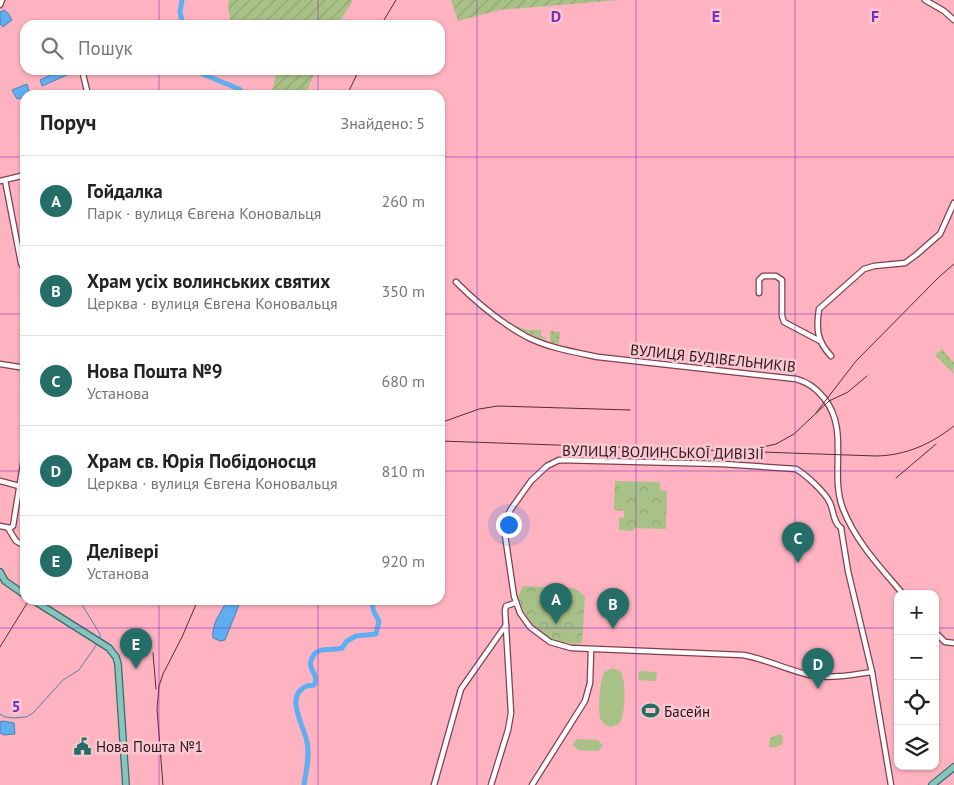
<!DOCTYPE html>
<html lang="uk">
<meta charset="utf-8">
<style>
:root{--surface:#fff;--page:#f2f2f2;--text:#222;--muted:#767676;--line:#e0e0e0;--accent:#246e67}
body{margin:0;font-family:"PT Sans",sans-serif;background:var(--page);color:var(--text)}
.controls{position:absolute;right:15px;bottom:15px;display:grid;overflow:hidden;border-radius:10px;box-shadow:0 1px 4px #0004}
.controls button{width:45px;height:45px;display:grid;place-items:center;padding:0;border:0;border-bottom:1px solid var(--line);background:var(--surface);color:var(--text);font:25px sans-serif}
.you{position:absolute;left:508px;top:524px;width:18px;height:18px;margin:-12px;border:4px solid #fff;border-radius:50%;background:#1a73e8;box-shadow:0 0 0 8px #1a73e833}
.badge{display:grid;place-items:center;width:32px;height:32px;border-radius:50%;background:var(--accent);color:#fff;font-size:16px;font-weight:700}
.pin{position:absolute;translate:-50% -41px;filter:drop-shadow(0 1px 2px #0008)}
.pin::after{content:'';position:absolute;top:26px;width:18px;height:15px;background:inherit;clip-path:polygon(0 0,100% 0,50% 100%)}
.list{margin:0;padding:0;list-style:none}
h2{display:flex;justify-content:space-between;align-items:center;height:65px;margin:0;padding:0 20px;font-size:21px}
h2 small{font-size:16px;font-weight:400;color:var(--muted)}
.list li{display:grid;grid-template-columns:32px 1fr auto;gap:15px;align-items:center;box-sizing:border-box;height:90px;padding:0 20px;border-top:1px solid var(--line)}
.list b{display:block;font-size:19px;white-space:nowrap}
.list p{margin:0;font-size:16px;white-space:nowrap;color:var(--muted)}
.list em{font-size:16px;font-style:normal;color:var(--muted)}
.icon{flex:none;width:28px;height:28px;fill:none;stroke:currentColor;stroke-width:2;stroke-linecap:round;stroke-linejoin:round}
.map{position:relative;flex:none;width:954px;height:785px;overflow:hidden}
.search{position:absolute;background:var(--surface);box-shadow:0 1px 4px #0004;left:20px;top:20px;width:425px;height:55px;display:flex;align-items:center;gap:12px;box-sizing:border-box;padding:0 18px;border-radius:15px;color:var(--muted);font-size:19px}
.panel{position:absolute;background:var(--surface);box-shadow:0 1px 4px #0004;left:20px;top:90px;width:425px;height:515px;border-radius:15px}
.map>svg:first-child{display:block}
.grass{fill:url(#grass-dots)}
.park{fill:url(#park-crowns)}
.garden{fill:url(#garden-furrows)}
.pitch{fill:#a8c187}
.water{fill:#60aef2;stroke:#5180b1}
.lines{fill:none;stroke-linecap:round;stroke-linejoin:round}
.stream{stroke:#5180b1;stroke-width:1}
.river{stroke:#60aef2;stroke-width:5}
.minor-casing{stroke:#803f4e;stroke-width:7}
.major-casing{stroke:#366d6a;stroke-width:8}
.minor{stroke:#fff;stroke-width:4.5}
.major{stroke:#88c4bf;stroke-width:5.5}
.rail{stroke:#522f36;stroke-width:1}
.grid{fill:none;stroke:#7b2cbf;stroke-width:1;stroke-opacity:0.55}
.labels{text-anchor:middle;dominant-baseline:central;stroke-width:5;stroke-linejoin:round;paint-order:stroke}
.street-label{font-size:15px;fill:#2f141a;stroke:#f8c9d1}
.poi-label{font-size:15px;fill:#2f141a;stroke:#f8c9d1;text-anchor:start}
.grid-label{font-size:16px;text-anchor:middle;font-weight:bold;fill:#7b2cbf;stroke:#f8c9d1;stroke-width:5;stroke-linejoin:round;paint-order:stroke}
</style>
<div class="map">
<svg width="954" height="785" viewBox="0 0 954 785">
<defs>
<pattern id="grass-dots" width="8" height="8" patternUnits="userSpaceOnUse" patternTransform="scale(1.25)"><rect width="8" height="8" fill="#a8c187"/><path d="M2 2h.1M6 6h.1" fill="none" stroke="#91a574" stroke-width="1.8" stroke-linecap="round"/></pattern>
<pattern id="park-crowns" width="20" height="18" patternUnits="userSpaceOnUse" patternTransform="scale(1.25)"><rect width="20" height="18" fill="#a8c187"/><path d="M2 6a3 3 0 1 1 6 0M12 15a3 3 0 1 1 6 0" fill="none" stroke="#91a574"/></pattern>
<pattern id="garden-furrows" width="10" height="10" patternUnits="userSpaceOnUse" patternTransform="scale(1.25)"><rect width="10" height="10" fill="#a8c187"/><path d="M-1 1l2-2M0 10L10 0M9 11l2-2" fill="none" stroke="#91a574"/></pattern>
</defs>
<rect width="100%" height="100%" fill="#ffb2c0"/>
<!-- grass -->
<g class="grass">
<polygon points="516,326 527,330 541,330 541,336 545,337 546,339 544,340 516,328"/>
<polygon points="550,331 560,332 559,344 550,342"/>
<polygon points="942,349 954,363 953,373 935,355"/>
</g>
<!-- park -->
<g class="park">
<polygon points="615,481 660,482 660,490 667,491 666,529 634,528 633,531 619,530 619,518 624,518 624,511 614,510"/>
<path d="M523,586l51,2 11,8 -3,47c-35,4 -54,-16 -64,-47z"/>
<polygon points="779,734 783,736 782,745 778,745 778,747 769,747 770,738"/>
</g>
<!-- garden -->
<g class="garden">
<polygon points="229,0 353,0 338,25 231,25 228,7"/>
<polygon points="451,0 618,0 499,10 458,21"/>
<polygon points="262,70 316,70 305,95 271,95 276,75"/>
</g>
<!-- pitch -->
<g class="pitch">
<polygon points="621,486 634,486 635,495 620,496 619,488"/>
<path d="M613,668l8,4c5,8 5,45 -2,52l-8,3c-4,-1 -8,-3 -10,-7 -4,-7 -1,-43 4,-49z"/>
<polygon points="639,671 657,672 656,681 638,680"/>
<polygon points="577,739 598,740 603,746 598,751 578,750 573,745 574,742"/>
</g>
<!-- water -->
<g class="water">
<polygon points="4,10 8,13 12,20 3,27 0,24 0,12"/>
<polygon points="61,70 66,70 67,75 42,86 40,80"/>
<polygon points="27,84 30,95 25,95 25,97 17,99 12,90"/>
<path d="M228,600h13l-16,40 -5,1 -7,-3c-2,-13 8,-27 15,-38z"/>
<polygon points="3,721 14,723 15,734 4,735 0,733 0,722"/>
</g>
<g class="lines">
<!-- stream -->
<g class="stream">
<polyline points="79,600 100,634 100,639"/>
<polyline points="0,714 5,717 14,718 26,717 33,713 63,680 79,670 97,644"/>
</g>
<!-- river -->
<g class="river">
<polyline points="182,0 180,12 183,25"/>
<polyline points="193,70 239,89 245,95"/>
<path d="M304,785c2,-13 6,-29 3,-43 -2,-14 -24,-47 0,-56 2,-1 5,0 7,-1 6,-11 -8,-16 -2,-27 5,-12 20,-7 30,-10l5,-7 9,-5 20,-2 3,-13 -5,-9 -3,-12"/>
</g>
<defs>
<g id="minor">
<polyline points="925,0 944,11 954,20"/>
<polyline points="0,5 2,0"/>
<polyline points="82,70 88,95"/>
<polyline points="5,180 21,263 25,271"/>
<polyline points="0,181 25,175"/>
<path d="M456,282c21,21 45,41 71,55 22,11 47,15 71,20l198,22c12,3 20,9 28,19 26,32 5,75 19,111 13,33 37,58 60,85"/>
<polyline points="759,293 759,280 763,276 776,276 782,280 782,316 784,322 820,341"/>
<path d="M831,356c-14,-15 -15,-27 -12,-47l45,-40 10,-3 31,-3 11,-8 24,-21 14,-31"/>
<polyline points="0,364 25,368"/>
<polyline points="0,481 19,486"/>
<polyline points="0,526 10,528 13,526 25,452"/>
<polyline points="8,528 16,541 25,546"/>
<path d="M841,528c-8,-6 -7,-16 -11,-25 -5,-11 -24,-28 -34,-34l-73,-5 -164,-4 -12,6 -16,15 -20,28 -5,10 -1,16 9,61 6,17 10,14 20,15 21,6 172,7c23,4 44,15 67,20 19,4 42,0 62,-3"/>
<polyline points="841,528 848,571 872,672 891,785"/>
<polyline points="935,632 945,642 954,643"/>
<polyline points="434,785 461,689 506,625"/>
<polyline points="491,785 508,730 511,713 505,610 506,606 515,603"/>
<polyline points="532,785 585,701 590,683 591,650"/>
</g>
<g id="major">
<polyline points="0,572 5,581 25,595"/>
<polyline points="33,600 109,648 116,657 118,664 126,785"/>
<polyline points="932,785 954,767"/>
</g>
</defs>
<!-- minor casing -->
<use href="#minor" class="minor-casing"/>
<!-- major casing -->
<use href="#major" class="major-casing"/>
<!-- minor -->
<use href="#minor" class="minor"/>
<!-- major -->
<use href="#major" class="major"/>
<!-- rail -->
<g class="rail">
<polyline points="381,25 396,0"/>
<polyline points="347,95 359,70"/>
<polyline points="816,413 856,361 939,277 954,264"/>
<polyline points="440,423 479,409 498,406 630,410"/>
<path d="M440,441l437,15c30,-1 54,-12 77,-30"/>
<polyline points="758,448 776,444 794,434 829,401 848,392 867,376"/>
<polyline points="896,478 936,444"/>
<polyline points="0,647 29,600"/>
<polyline points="153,653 156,689"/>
<polyline points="163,785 157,709 159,686 163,674 182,637 198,600"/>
</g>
</g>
<!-- grid -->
<path class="grid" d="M159,0v25M318,0v25M477,0v785M636,0v785M795,0v785M159,70v25M318,70v25M0,157h25M440,157h514M0,314h25M440,314h514M0,471h25M440,471h514M159,600v185M318,600v185M0,628h898M935,628h19"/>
<!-- icons -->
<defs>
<symbol id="stadium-bare" viewBox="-9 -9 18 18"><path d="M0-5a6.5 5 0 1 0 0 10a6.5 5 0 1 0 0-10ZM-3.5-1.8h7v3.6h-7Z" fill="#246e67" stroke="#f8c9d1" stroke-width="2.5" paint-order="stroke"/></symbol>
<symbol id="civic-bare" viewBox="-9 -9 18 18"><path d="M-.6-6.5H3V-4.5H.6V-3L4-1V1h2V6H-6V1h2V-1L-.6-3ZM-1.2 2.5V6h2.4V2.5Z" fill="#246e67" stroke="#f8c9d1" stroke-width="2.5" paint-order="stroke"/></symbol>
</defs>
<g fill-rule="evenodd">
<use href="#stadium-bare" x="638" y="698" width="25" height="25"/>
<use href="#civic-bare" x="70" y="734" width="25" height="25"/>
</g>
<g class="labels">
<!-- street labels -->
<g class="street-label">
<text transform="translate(713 358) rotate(6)">ВУЛИЦЯ БУДІВЕЛЬНИКІВ</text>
<text transform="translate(663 452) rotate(1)">ВУЛИЦЯ ВОЛИНСЬКОЇ ДИВІЗІЇ</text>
</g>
<!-- poi labels -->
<g class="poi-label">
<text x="664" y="711">Басейн</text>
<text x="96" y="746">Нова Пошта №1</text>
</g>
</g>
<g class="grid-label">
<text x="556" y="22">D</text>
<text x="716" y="22">E</text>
<text x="875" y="22">F</text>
<text x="16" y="712">5</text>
</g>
</svg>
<div class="controls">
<button>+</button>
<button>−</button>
<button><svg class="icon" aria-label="locate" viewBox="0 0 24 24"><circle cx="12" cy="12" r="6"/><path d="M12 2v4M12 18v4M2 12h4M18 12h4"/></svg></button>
<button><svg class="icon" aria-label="layers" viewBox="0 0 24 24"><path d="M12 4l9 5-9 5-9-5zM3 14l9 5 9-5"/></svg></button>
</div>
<div class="you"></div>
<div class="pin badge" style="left:556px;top:624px">A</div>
<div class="pin badge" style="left:613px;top:629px">B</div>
<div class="pin badge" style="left:798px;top:563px">C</div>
<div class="pin badge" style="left:818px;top:689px">D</div>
<div class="pin badge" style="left:136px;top:669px">E</div>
<div class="search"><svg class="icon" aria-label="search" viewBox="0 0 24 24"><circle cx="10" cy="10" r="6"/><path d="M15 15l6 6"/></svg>Пошук</div>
<section class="panel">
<h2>Поруч<small>Знайдено: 5</small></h2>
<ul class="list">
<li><span class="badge">A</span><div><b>Гойдалка</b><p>Парк · вулиця Євгена Коновальця</p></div><em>260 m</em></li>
<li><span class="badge">B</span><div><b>Храм усіх волинських святих</b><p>Церква · вулиця Євгена Коновальця</p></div><em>350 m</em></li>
<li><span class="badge">C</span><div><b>Нова Пошта №9</b><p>Установа</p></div><em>680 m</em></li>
<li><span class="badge">D</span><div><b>Храм св. Юрія Побідоносця</b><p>Церква · вулиця Євгена Коновальця</p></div><em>810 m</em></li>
<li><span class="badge">E</span><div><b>Делівері</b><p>Установа</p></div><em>920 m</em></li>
</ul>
</section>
</div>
